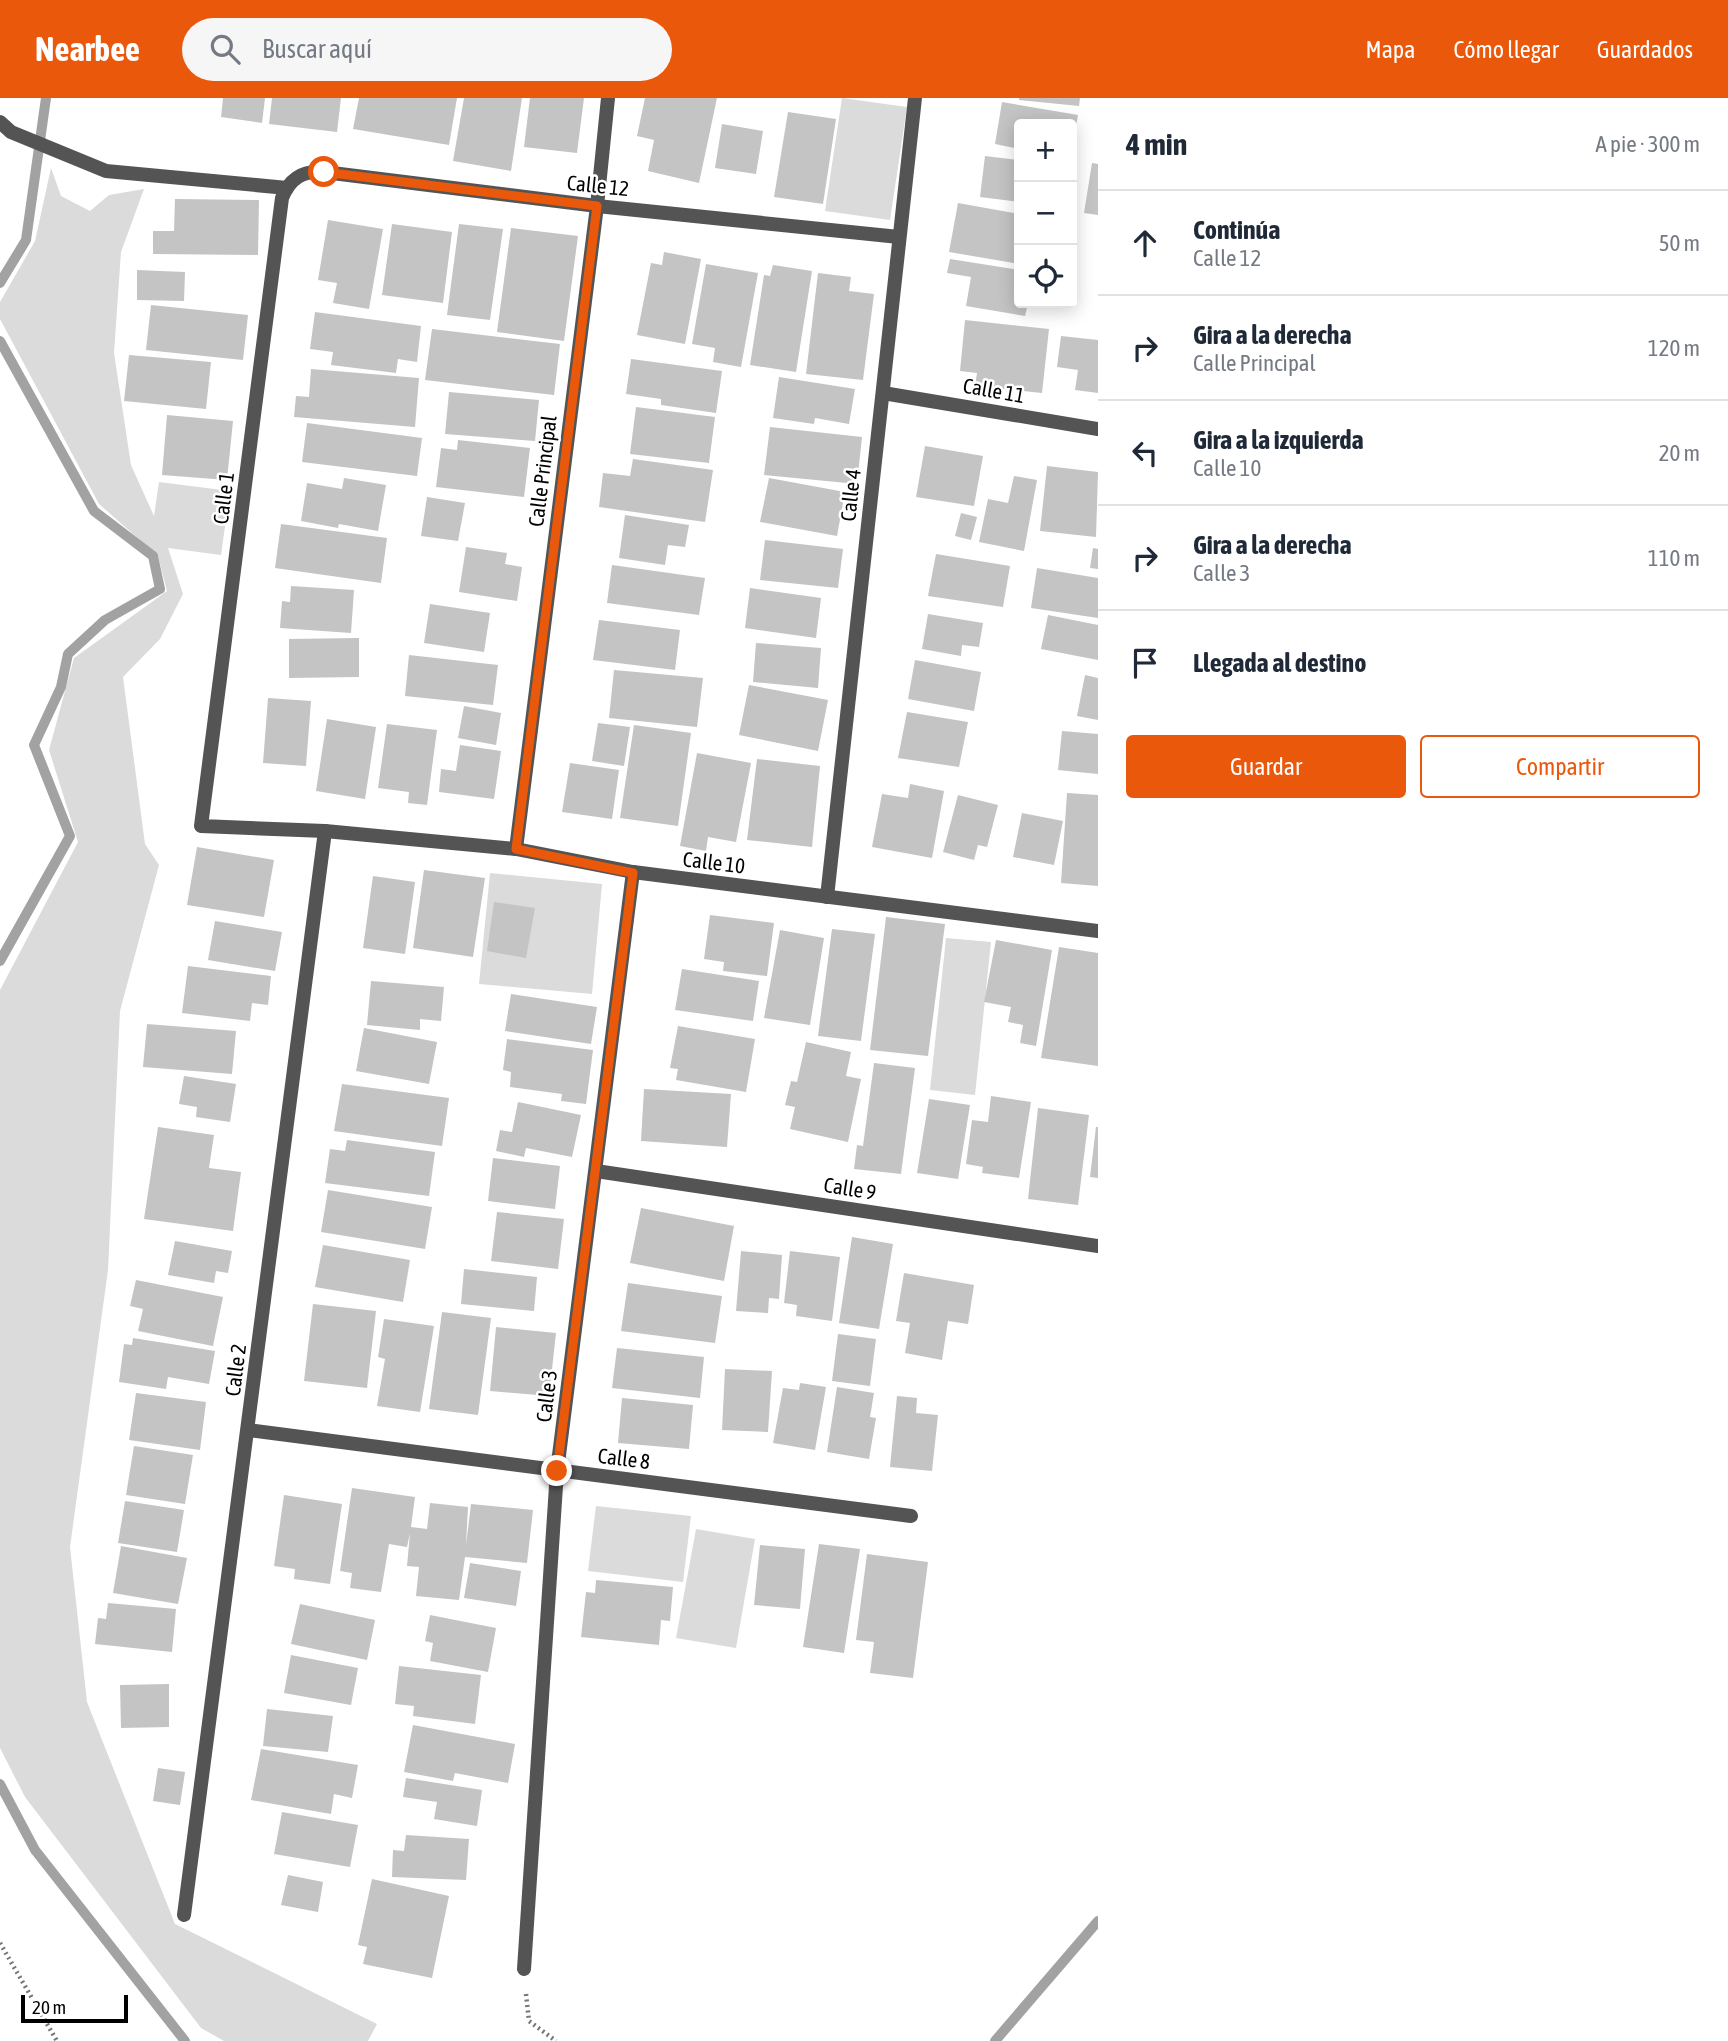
<!DOCTYPE html>
<html lang="es">
<meta charset="utf-8">
<style>
:root{--surface:#fff;--page:#f6f6f7;--text:#1f2937;--muted:#747a83;--line:#e0e1e3;--accent:#ea580c}
body{margin:0;font-family:"Asap Condensed",sans-serif;background:var(--page);color:var(--text)}
.controls{position:absolute;right:21px;top:21px;display:grid;overflow:hidden;border-radius:7px;box-shadow:0 4px 18px #0003}
.controls button{width:63px;height:63px;display:grid;place-items:center;padding:0;border:0;border-bottom:2px solid var(--line);background:var(--surface);color:var(--text);font:35px sans-serif}
.scale{position:absolute;left:21px;bottom:18px;width:107px;box-sizing:border-box;padding-left:7px;border:4px solid #000;border-top:0;font-size:19px;line-height:24px;white-space:nowrap;color:#000;-webkit-text-stroke:5px #fff;paint-order:stroke}
.stop{position:absolute;width:21px;height:21px;margin:-16px;border:5px solid #ea580c;border-radius:50%;background:#fff}
.stop.end{background:#ea580c;border-color:#fff;box-shadow:0 2px 7px #0008}
.list{margin:0;padding:0;list-style:none}
h2{display:flex;justify-content:space-between;align-items:center;height:91px;margin:0;padding:0 28px;font-size:30px}
h2 small{font-size:23px;font-weight:400;color:var(--muted)}
.list li{display:grid;grid-template-columns:46px 1fr auto;gap:21px;align-items:center;box-sizing:border-box;height:105px;padding:0 28px;border-top:2px solid var(--line)}
.list b{display:block;font-size:26px;white-space:nowrap}
.list p{margin:0;font-size:23px;white-space:nowrap;color:var(--muted)}
.list em{font-size:23px;font-style:normal;color:var(--muted)}
.actions{display:flex;gap:14px;padding:21px 28px}
.actions a{flex:1;padding:16px 0;border:2px solid var(--accent);border-radius:7px;text-align:center;font-size:24px;color:var(--accent)}
.actions .main{background:var(--accent);color:#fff}
.icon{flex:none;width:38px;height:38px;fill:none;stroke:currentColor;stroke-width:2;stroke-linecap:round;stroke-linejoin:round}
.map{position:relative;flex:none;width:1098px;height:1943px;overflow:hidden}
header{display:flex;align-items:center;gap:42px;box-sizing:border-box;height:98px;padding:0 35px;background:var(--accent);color:#fff}
header strong{font-size:33px}
nav{display:flex;gap:38px;margin-inline-start:auto;font-size:24px}
.search{width:490px;height:63px;background:var(--page);display:flex;align-items:center;gap:18px;box-sizing:border-box;padding:0 24px;border-radius:38px;color:var(--muted);font-size:26px}
main{display:flex}
aside{flex:1;background:var(--surface)}
.map>svg:first-child{display:block}
.green{fill:#dbdbdb}
.lines{fill:none;stroke-linecap:round;stroke-linejoin:round}
.stream{stroke:#a2a2a2;stroke-width:10}
.building{fill:#c4c4c4}
.path{stroke:#767676;stroke-width:4.5;stroke-dasharray:2 3.5;stroke-linecap:butt}
.street{stroke:#545454;stroke-width:14}
.route{stroke:#ea580c;stroke-width:9}
.labels{text-anchor:middle;dominant-baseline:central;stroke-width:5;stroke-linejoin:round;paint-order:stroke}
.street-label{font-size:21px;fill:#000;stroke:#fff}
</style>
<header>
<strong>Nearbee</strong>
<div class="search"><svg class="icon" aria-label="search" viewBox="0 0 24 24"><circle cx="10" cy="10" r="6"/><path d="M15 15l6 6"/></svg>Buscar aquí</div>
<nav><a>Mapa</a><a>Cómo llegar</a><a>Guardados</a></nav>
</header>
<main>
<div class="map">
<svg width="1098" height="1943" viewBox="0 0 1098 1943">
<rect width="100%" height="100%" fill="#fff"/>
<!-- green -->
<g class="green">
<polygon points="842,0 907,9 890,122 825,113"/>
<polygon points="51,70 61,98 90,113 109,97 144,91 121,154 114,255 131,367 154,418 159,384 230,393 221,457 168,450 183,496 160,541 123,579 145,746 159,767 120,913 108,1172 70,1449 87,1604 175,1826 377,1926 368,1943 224,1943 201,1930 25,1699 0,1650 0,892 78,744 49,652 74,560 167,493 158,458 99,406 0,221 0,204 35,143"/>
<polygon points="490,775 602,786 592,896 479,886"/>
<polygon points="946,840 991,844 975,997 930,992"/>
<polygon points="596,1408 691,1418 683,1484 588,1473"/>
<polygon points="696,1431 755,1441 736,1550 676,1540"/>
</g>
<g class="lines">
<!-- stream -->
<g class="stream">
<polyline points="0,185 26,142 46,0"/>
<polyline points="0,243 94,413 153,458 160,491 105,522 68,556 61,589 34,647 70,738 0,863"/>
<polyline points="0,1686 35,1752 185,1943"/>
<polyline points="995,1943 1098,1823"/>
</g>
</g>
<!-- building -->
<g class="building">
<polygon points="223,0 265,0 262,25 221,19"/>
<polygon points="272,0 341,0 337,34 269,26"/>
<polygon points="359,0 457,0 449,47 353,31"/>
<polygon points="464,0 522,0 511,73 453,63"/>
<polygon points="530,0 584,0 577,55 524,49"/>
<polygon points="645,0 717,0 699,85 648,73 654,42 637,38"/>
<polygon points="1019,0 1080,0 1079,8 1019,2"/>
<polygon points="1002,4 1078,17 1073,45 1072,26 1019,26 1019,51 995,46"/>
<polygon points="788,14 836,21 823,106 774,99"/>
<polygon points="722,26 763,33 756,76 715,70"/>
<polygon points="985,58 1019,62 1019,104 980,99"/>
<polygon points="1092,65 1098,66 1098,117 1084,115"/>
<polygon points="175,101 259,102 258,157 153,156 153,133 174,133"/>
<polygon points="958,105 1019,116 1019,166 949,154"/>
<polygon points="328,122 383,131 369,211 333,205 337,185 318,182"/>
<polygon points="392,126 452,134 443,205 382,197"/>
<polygon points="459,126 503,131 490,222 447,217"/>
<polygon points="511,130 578,138 564,243 497,234"/>
<polygon points="664,154 701,161 685,246 637,237 651,165 662,167"/>
<polygon points="950,161 1019,172 1019,205 1028,205 1025,218 966,208 971,179 947,175"/>
<polygon points="706,166 758,175 741,269 713,264 715,250 692,246"/>
<polygon points="773,167 812,173 796,274 750,267 764,177 770,178"/>
<polygon points="137,172 185,174 184,203 137,202"/>
<polygon points="818,175 851,179 849,193 874,196 863,282 806,276"/>
<polygon points="151,207 248,217 243,262 146,252"/>
<polygon points="315,214 421,228 417,264 398,261 396,275 331,267 333,254 310,251"/>
<polygon points="965,222 1049,231 1042,295 975,288 977,275 960,273"/>
<polygon points="432,231 560,246 554,297 425,282"/>
<polygon points="1061,238 1098,242 1098,295 1075,292 1078,272 1057,269"/>
<polygon points="129,257 211,264 206,311 124,303"/>
<polygon points="631,261 722,273 716,315 661,307 661,301 626,296"/>
<polygon points="311,271 419,280 415,329 294,319 296,298 309,299"/>
<polygon points="779,279 855,291 849,326 815,320 814,326 773,320"/>
<polygon points="449,294 539,302 535,343 445,336"/>
<polygon points="636,309 715,319 709,365 630,356"/>
<polygon points="167,317 233,323 227,382 162,377"/>
<polygon points="307,325 422,340 417,378 302,364"/>
<polygon points="770,329 862,339 857,386 764,377"/>
<polygon points="458,342 530,350 524,399 436,389 441,350 457,352"/>
<polygon points="925,348 983,358 974,408 916,399"/>
<polygon points="633,361 713,372 705,424 599,409 603,375 630,378"/>
<polygon points="1047,368 1098,374 1096,439 1040,433"/>
<polygon points="1014,378 1037,382 1024,453 979,444 988,401 1008,405"/>
<polygon points="344,380 386,387 378,433 339,426 338,430 301,423 307,385 342,391"/>
<polygon points="769,380 845,394 837,438 760,424"/>
<polygon points="427,399 465,405 458,443 421,438"/>
<polygon points="961,415 977,419 971,442 955,438"/>
<polygon points="625,417 689,427 685,449 668,447 665,467 619,460"/>
<polygon points="281,426 387,440 381,485 275,470"/>
<polygon points="765,442 843,451 838,490 760,482"/>
<polygon points="466,449 507,455 505,466 522,469 517,503 459,494"/>
<polygon points="1093,450 1098,451 1098,471 1090,470"/>
<polygon points="936,456 1010,468 1003,509 928,498"/>
<polygon points="612,467 705,480 699,517 607,505"/>
<polygon points="1037,470 1098,480 1098,520 1031,510"/>
<polygon points="291,488 354,492 351,535 280,530 282,503 290,504"/>
<polygon points="750,490 821,500 816,540 745,530"/>
<polygon points="430,506 490,515 484,554 424,545"/>
<polygon points="928,516 983,525 979,549 962,547 961,558 922,551"/>
<polygon points="1048,517 1098,527 1098,562 1041,551"/>
<polygon points="599,522 680,532 675,572 593,562"/>
<polygon points="359,540 359,579 289,580 289,541"/>
<polygon points="756,545 821,550 818,590 753,584"/>
<polygon points="409,557 498,567 493,607 405,598"/>
<polygon points="915,562 981,574 974,613 908,601"/>
<polygon points="614,572 703,580 697,629 609,620"/>
<polygon points="1085,577 1098,580 1098,622 1077,618"/>
<polygon points="749,587 828,602 818,653 739,637"/>
<polygon points="268,600 311,603 306,668 263,665"/>
<polygon points="464,608 501,615 496,647 458,640"/>
<polygon points="907,614 968,624 959,669 898,660"/>
<polygon points="327,621 376,629 365,701 316,693"/>
<polygon points="598,625 630,629 624,668 592,663"/>
<polygon points="387,626 437,632 427,707 408,705 409,694 378,690"/>
<polygon points="634,627 691,635 678,728 620,720"/>
<polygon points="1062,633 1098,636 1098,676 1058,672"/>
<polygon points="460,647 501,653 494,701 439,694 441,671 456,673"/>
<polygon points="697,655 751,665 736,744 708,739 706,753 680,748"/>
<polygon points="757,661 820,668 812,749 747,742"/>
<polygon points="570,665 619,672 612,721 562,714"/>
<polygon points="910,686 944,693 932,760 872,749 882,696 908,700"/>
<polygon points="1067,695 1098,697 1098,788 1061,785"/>
<polygon points="958,697 998,707 987,749 978,747 974,762 943,754"/>
<polygon points="1022,715 1063,723 1054,767 1013,759"/>
<polygon points="197,749 274,762 264,819 187,807"/>
<polygon points="424,772 485,780 473,859 413,850"/>
<polygon points="373,778 415,784 405,856 363,850"/>
<polygon points="494,804 535,810 526,860 487,853"/>
<polygon points="710,817 774,825 767,878 723,873 724,864 704,861"/>
<polygon points="886,819 945,826 928,958 870,952"/>
<polygon points="215,823 282,834 275,873 208,862"/>
<polygon points="832,831 875,836 861,943 818,938"/>
<polygon points="780,832 824,840 810,927 764,920"/>
<polygon points="996,842 1052,852 1036,948 1020,945 1023,927 1008,924 1011,909 984,904"/>
<polygon points="1059,849 1098,855 1098,968 1041,960"/>
<polygon points="188,868 271,878 268,907 252,905 250,923 182,915"/>
<polygon points="682,871 759,883 753,923 675,912"/>
<polygon points="371,883 444,889 441,923 420,921 420,932 367,927"/>
<polygon points="511,896 597,909 591,946 505,933"/>
<polygon points="147,926 236,933 232,976 143,969"/>
<polygon points="678,928 755,941 746,994 676,982 678,971 670,970"/>
<polygon points="364,930 437,944 429,986 356,973"/>
<polygon points="507,941 593,952 586,1006 561,1003 562,996 510,989 511,974 503,972"/>
<polygon points="806,944 851,954 846,978 861,981 848,1044 790,1031 795,1009 785,1007 791,983 797,984"/>
<polygon points="874,965 915,970 901,1076 854,1071 857,1047 863,1048"/>
<polygon points="184,978 236,986 230,1024 196,1019 197,1009 179,1006"/>
<polygon points="342,986 449,1000 442,1048 334,1033"/>
<polygon points="644,991 731,996 727,1049 641,1043"/>
<polygon points="991,998 1031,1004 1019,1080 982,1075 983,1069 966,1066 972,1022 988,1024"/>
<polygon points="929,1001 970,1007 958,1081 917,1075"/>
<polygon points="518,1004 581,1017 572,1059 526,1050 524,1059 496,1053 500,1032 512,1034"/>
<polygon points="1038,1010 1089,1017 1078,1107 1028,1101"/>
<polygon points="158,1029 214,1037 209,1070 241,1074 233,1133 144,1121"/>
<polygon points="1096,1029 1098,1029 1098,1080 1090,1079"/>
<polygon points="347,1042 435,1054 429,1098 325,1085 330,1051 345,1053"/>
<polygon points="493,1060 560,1068 555,1111 488,1103"/>
<polygon points="328,1092 432,1109 425,1151 321,1134"/>
<polygon points="641,1110 734,1128 724,1183 630,1165"/>
<polygon points="497,1114 564,1121 558,1171 491,1163"/>
<polygon points="852,1139 893,1146 879,1231 839,1225"/>
<polygon points="175,1143 232,1153 228,1175 216,1173 214,1185 168,1177"/>
<polygon points="323,1147 410,1162 403,1204 315,1189"/>
<polygon points="741,1153 782,1157 779,1201 769,1200 768,1215 736,1213"/>
<polygon points="790,1153 840,1159 832,1223 796,1218 797,1207 784,1205"/>
<polygon points="464,1171 537,1179 534,1213 461,1206"/>
<polygon points="904,1175 974,1187 968,1226 948,1223 942,1262 905,1255 910,1225 896,1223"/>
<polygon points="136,1182 223,1199 213,1248 138,1233 143,1211 130,1208"/>
<polygon points="628,1185 722,1198 715,1245 621,1233"/>
<polygon points="313,1206 376,1213 367,1290 304,1283"/>
<polygon points="442,1214 491,1220 478,1317 429,1311"/>
<polygon points="384,1221 434,1228 420,1314 377,1308 385,1261 378,1259"/>
<polygon points="496,1229 556,1235 549,1298 490,1293"/>
<polygon points="838,1236 876,1241 870,1288 832,1283"/>
<polygon points="133,1240 215,1253 209,1286 168,1279 166,1291 119,1284 124,1246 132,1247"/>
<polygon points="617,1250 704,1259 700,1300 612,1290"/>
<polygon points="725,1271 772,1273 768,1334 722,1332"/>
<polygon points="800,1285 826,1289 815,1352 773,1345 783,1290 799,1292"/>
<polygon points="837,1289 874,1295 870,1319 876,1320 869,1361 827,1354"/>
<polygon points="136,1295 206,1304 200,1352 129,1342"/>
<polygon points="897,1298 917,1300 916,1315 938,1317 932,1373 890,1369"/>
<polygon points="622,1300 693,1307 689,1351 618,1345"/>
<polygon points="134,1348 193,1357 185,1406 126,1397"/>
<polygon points="352,1390 415,1399 411,1429 427,1431 430,1405 468,1409 466,1447 471,1406 533,1412 527,1465 465,1459 459,1502 416,1498 419,1469 407,1468 410,1435 407,1449 389,1446 381,1494 350,1490 352,1475 340,1473"/>
<polygon points="284,1397 342,1406 330,1486 294,1481 295,1471 274,1468"/>
<polygon points="125,1403 184,1412 177,1454 118,1445"/>
<polygon points="819,1446 860,1451 844,1555 803,1549"/>
<polygon points="760,1447 805,1451 800,1511 754,1507"/>
<polygon points="121,1448 187,1460 178,1506 113,1495"/>
<polygon points="867,1456 928,1464 913,1580 870,1575 874,1544 856,1542"/>
<polygon points="470,1465 521,1473 516,1508 464,1500"/>
<polygon points="596,1482 673,1489 670,1523 661,1522 659,1547 581,1539 586,1494 595,1495"/>
<polygon points="108,1505 176,1511 172,1554 95,1546 98,1520 106,1521"/>
<polygon points="300,1506 375,1522 367,1562 291,1546"/>
<polygon points="430,1517 496,1530 488,1574 430,1563 433,1545 425,1543"/>
<polygon points="291,1557 358,1570 351,1607 284,1595"/>
<polygon points="399,1568 481,1577 475,1626 413,1618 414,1608 395,1606"/>
<polygon points="169,1586 169,1629 121,1630 120,1587"/>
<polygon points="267,1611 333,1618 328,1654 263,1648"/>
<polygon points="413,1627 515,1646 508,1685 455,1675 453,1683 404,1674"/>
<polygon points="261,1651 358,1667 352,1700 334,1696 331,1716 251,1702"/>
<polygon points="158,1670 185,1674 180,1707 153,1703"/>
<polygon points="406,1680 482,1692 477,1728 434,1721 437,1704 403,1699"/>
<polygon points="282,1714 358,1727 350,1769 274,1756"/>
<polygon points="406,1737 469,1741 466,1782 392,1779 393,1752 404,1753"/>
<polygon points="288,1777 323,1784 318,1814 281,1807"/>
<polygon points="372,1781 449,1798 432,1880 363,1866 367,1849 358,1847"/>
</g>
<g class="lines">
<!-- path -->
<g class="path">
<polyline points="0,1845 57,1943"/>
<polyline points="526,1896 529,1923 556,1943"/>
</g>
<!-- street -->
<g class="street">
<polyline points="0,24 11,34 106,73 287,90"/>
<path d="M899,139l-302,-31 -273,-34c-21,-2 -34,6 -42,26l-81,628 124,5 191,18 117,23 465,59"/>
<polyline points="883,295 1098,331"/>
<polyline points="516,751 597,108 608,0"/>
<polyline points="827,799 915,0"/>
<polyline points="596,1073 1098,1148"/>
<polyline points="248,1332 911,1418"/>
<polyline points="184,1817 325,733"/>
<polyline points="524,1871 557,1373 633,774"/>
</g>
</g>
<g class="lines">
<!-- route -->
<polyline class="route" points="324,74 597,108 516,751 633,775 557,1373"/>
</g>
<g class="labels">
<!-- street labels -->
<g class="street-label">
<text transform="translate(598 87) rotate(6)">Calle 12</text>
<text transform="translate(994 292) rotate(10)">Calle 11</text>
<text transform="translate(542 373) rotate(-83)">Calle Principal</text>
<text transform="translate(850 397) rotate(-84)">Calle 4</text>
<text transform="translate(223 400) rotate(-83)">Calle 1</text>
<text transform="translate(714 764) rotate(7)">Calle 10</text>
<text transform="translate(850 1090) rotate(9)">Calle 9</text>
<text transform="translate(235 1272) rotate(-83)">Calle 2</text>
<text transform="translate(546 1298) rotate(-83)">Calle 3</text>
<text transform="translate(624 1360) rotate(7)">Calle 8</text>
</g>
</g>
</svg>
<div class="controls">
<button>+</button>
<button>−</button>
<button><svg class="icon" aria-label="locate" viewBox="0 0 24 24"><circle cx="12" cy="12" r="6"/><path d="M12 2v4M12 18v4M2 12h4M18 12h4"/></svg></button>
</div>
<div class="scale">20 m</div>
<div class="stop" style="left:324px;top:74px"></div>
<div class="stop end" style="left:557px;top:1373px"></div>
</div>
<aside>
<h2>4 min<small>A pie · 300 m</small></h2>
<ul class="list">
<li><svg class="icon" aria-label="ahead" viewBox="0 0 24 24"><path d="M12 20V5M6 11l6-6 6 6"/></svg><div><b>Continúa</b><p>Calle 12</p></div><em>50 m</em></li>
<li><svg class="icon" aria-label="right" viewBox="0 0 24 24"><path d="M7 20v-9h11M14 6l5 5-5 5"/></svg><div><b>Gira a la derecha</b><p>Calle Principal</p></div><em>120 m</em></li>
<li><svg class="icon" aria-label="left" viewBox="0 0 24 24"><path d="M17 20v-9H6M10 6l-5 5 5 5"/></svg><div><b>Gira a la izquierda</b><p>Calle 10</p></div><em>20 m</em></li>
<li><svg class="icon" aria-label="right" viewBox="0 0 24 24"><path d="M7 20v-9h11M14 6l5 5-5 5"/></svg><div><b>Gira a la derecha</b><p>Calle 3</p></div><em>110 m</em></li>
<li><svg class="icon" aria-label="arrive" viewBox="0 0 24 24"><path d="M6 21V4h12l-3 4 3 4H6"/></svg><div><b>Llegada al destino</b></div></li>
</ul>
<div class="actions"><a class="main">Guardar</a><a>Compartir</a></div>
</aside>
</main>
